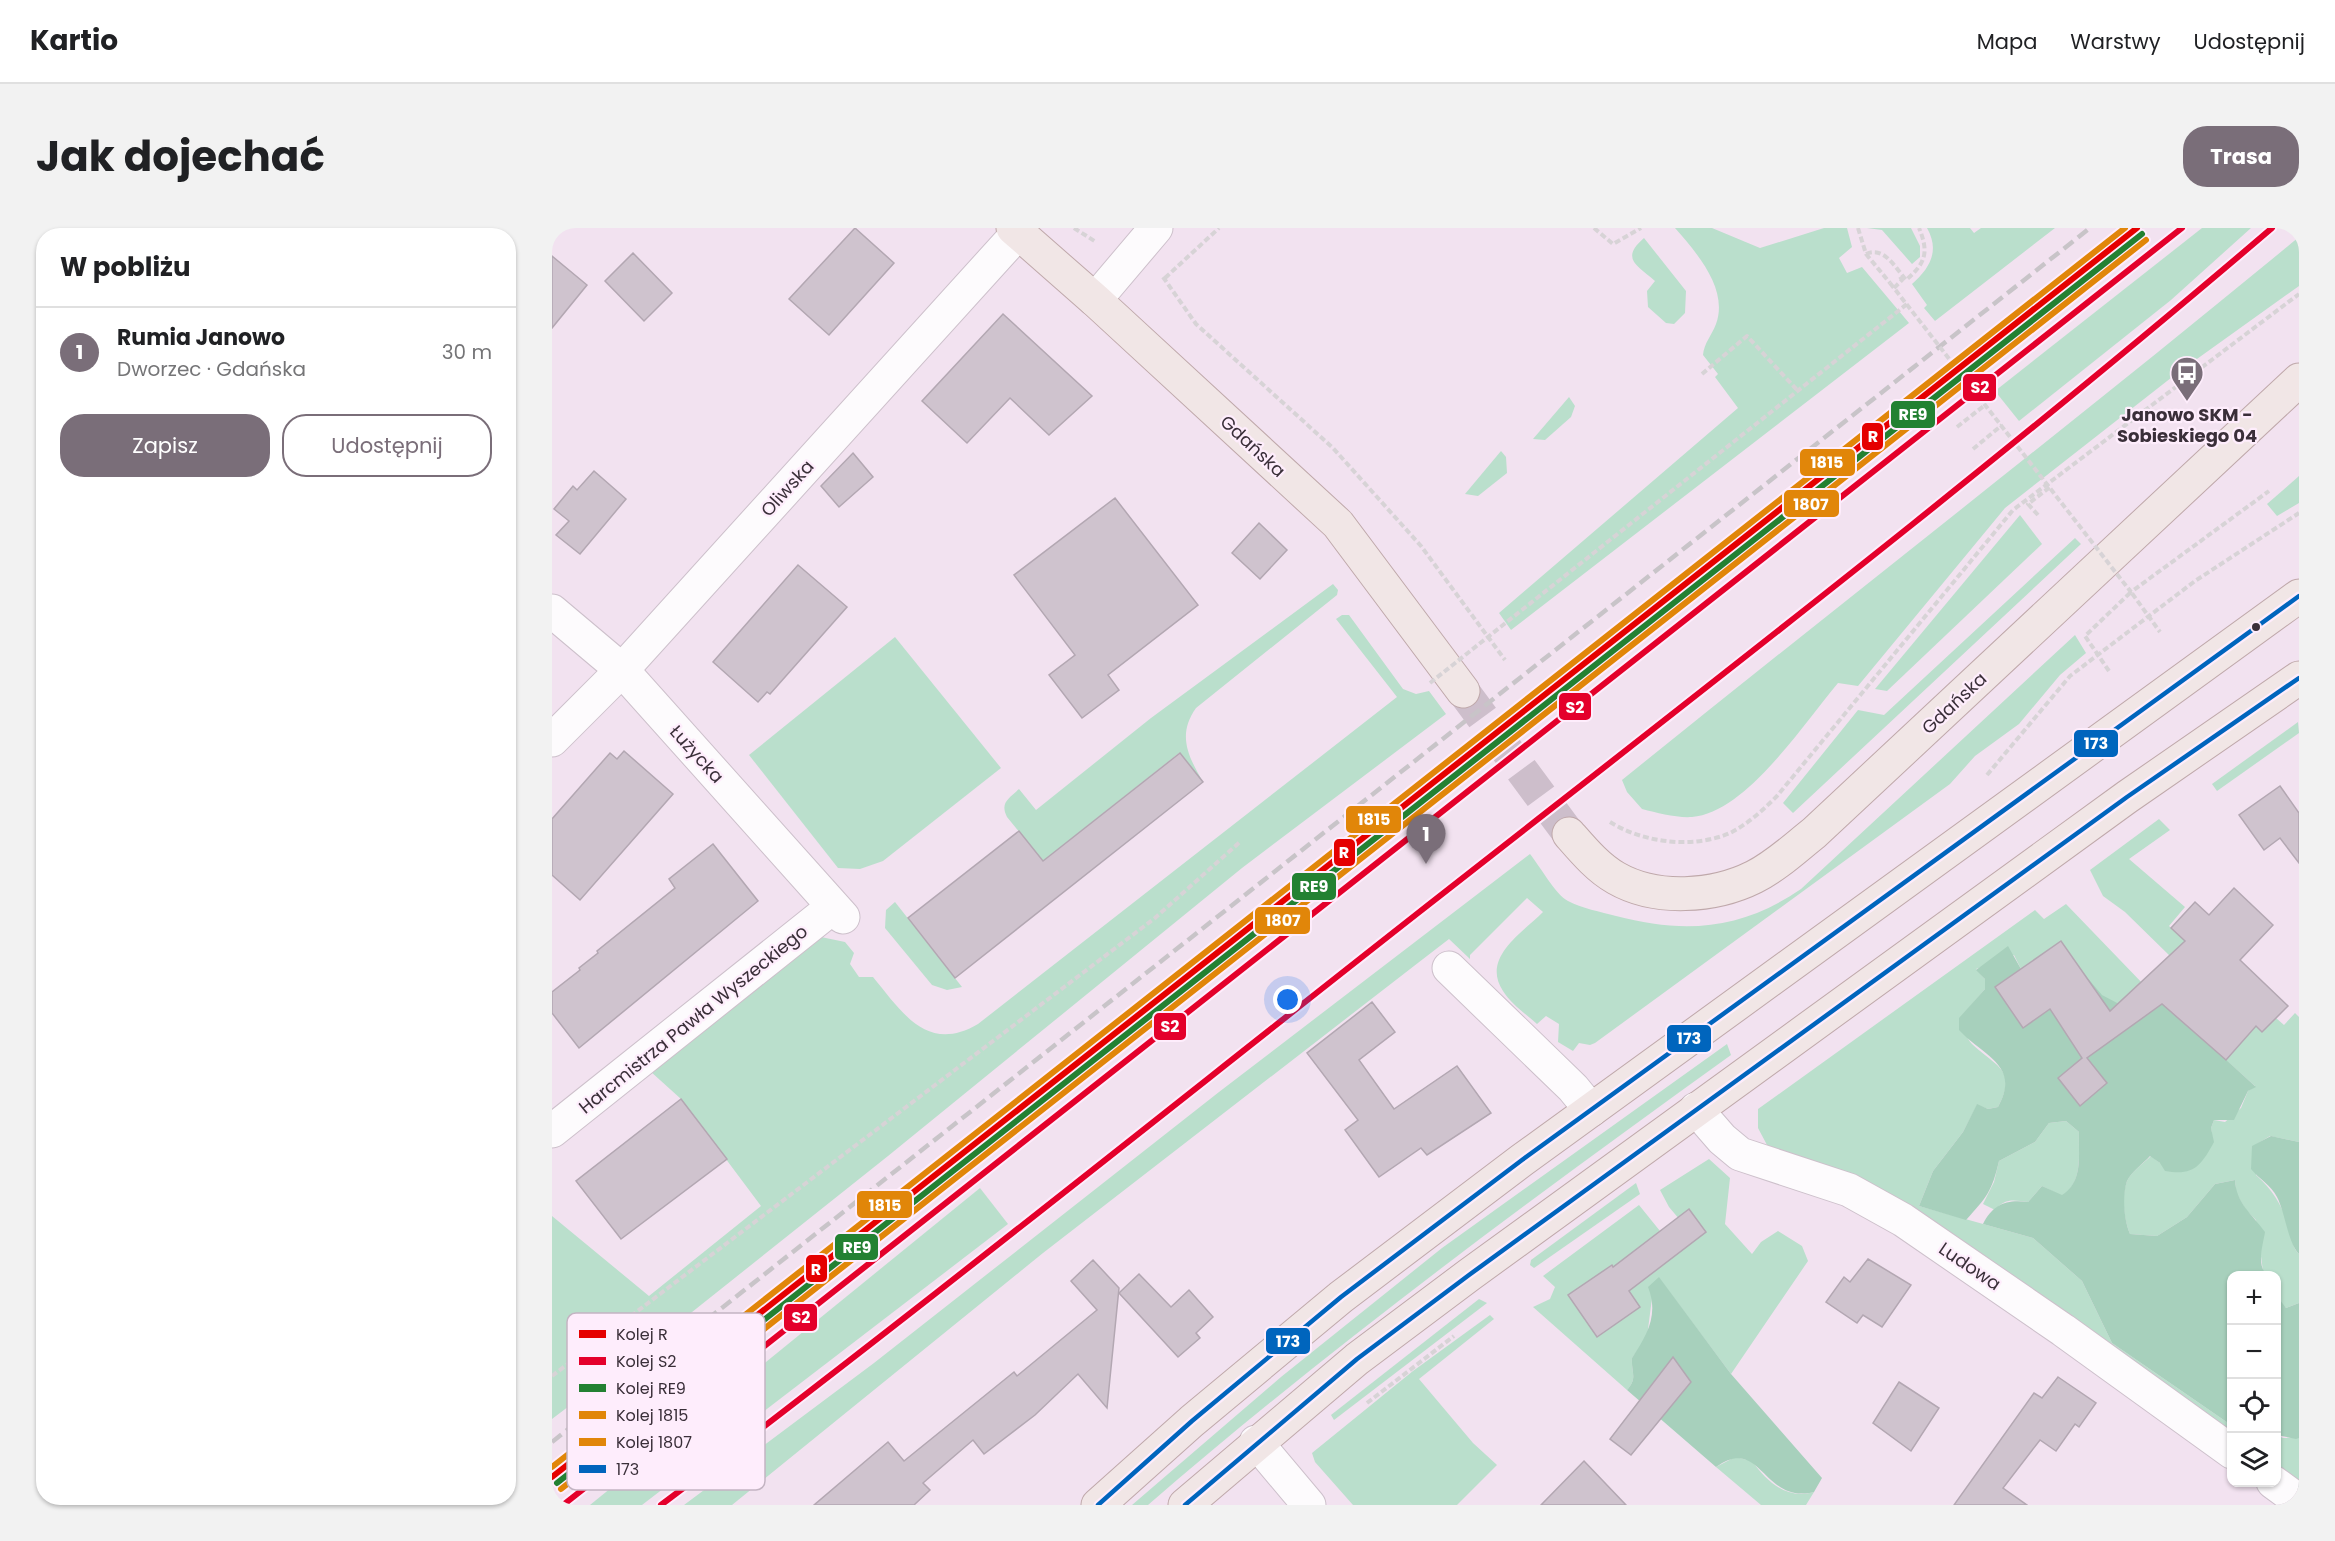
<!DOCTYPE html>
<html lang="pl">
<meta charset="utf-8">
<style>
:root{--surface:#fff;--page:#f2f2f2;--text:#202124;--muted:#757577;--line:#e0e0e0;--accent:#7a6e79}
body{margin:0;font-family:Poppins,sans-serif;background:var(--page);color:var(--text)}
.controls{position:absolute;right:18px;bottom:18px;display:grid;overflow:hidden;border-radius:12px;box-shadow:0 2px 4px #0004}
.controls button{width:54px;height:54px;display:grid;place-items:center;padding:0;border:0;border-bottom:2px solid var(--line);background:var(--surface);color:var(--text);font:30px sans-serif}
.you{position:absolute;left:736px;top:772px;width:21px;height:21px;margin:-15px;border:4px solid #fff;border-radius:50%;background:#1a73e8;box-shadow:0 0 0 9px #1a73e833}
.badge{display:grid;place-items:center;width:39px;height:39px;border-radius:50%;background:var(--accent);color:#fff;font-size:20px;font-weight:700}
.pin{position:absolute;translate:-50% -50px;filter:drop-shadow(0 2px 3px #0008)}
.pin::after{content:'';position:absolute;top:32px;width:21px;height:18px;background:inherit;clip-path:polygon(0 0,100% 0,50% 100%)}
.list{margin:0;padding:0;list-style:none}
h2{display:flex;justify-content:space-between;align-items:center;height:78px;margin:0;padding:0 24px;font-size:26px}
h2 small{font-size:20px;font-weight:400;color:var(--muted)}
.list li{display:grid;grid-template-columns:39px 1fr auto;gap:18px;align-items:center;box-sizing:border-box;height:90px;padding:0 24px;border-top:2px solid var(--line)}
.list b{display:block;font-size:22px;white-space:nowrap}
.list p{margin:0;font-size:20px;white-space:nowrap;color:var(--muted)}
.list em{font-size:20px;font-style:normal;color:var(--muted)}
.actions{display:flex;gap:12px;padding:18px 24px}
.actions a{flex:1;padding:14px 0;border:2px solid var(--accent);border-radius:24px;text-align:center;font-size:21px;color:var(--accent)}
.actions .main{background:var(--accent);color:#fff}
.icon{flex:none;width:33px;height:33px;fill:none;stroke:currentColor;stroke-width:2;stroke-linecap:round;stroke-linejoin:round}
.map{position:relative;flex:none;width:1747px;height:1277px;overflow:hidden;border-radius:24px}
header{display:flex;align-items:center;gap:36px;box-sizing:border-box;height:84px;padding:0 30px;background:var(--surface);border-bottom:2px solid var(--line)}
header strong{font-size:28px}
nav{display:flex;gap:33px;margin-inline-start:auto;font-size:21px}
.intro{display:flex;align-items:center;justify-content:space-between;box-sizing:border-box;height:144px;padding:0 36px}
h1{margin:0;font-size:42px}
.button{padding:15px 27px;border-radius:24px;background:var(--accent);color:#fff;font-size:21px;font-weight:700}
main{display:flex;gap:36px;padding:0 36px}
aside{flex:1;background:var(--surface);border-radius:24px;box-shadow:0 2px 4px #0004}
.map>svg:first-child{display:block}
.green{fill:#badfcc}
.forest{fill:#a7d0bc}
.building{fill:#cfc3ce;stroke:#b3a7b2;stroke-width:1.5}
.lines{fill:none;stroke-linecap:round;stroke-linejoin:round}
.major-tunnel{stroke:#cdbecb;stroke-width:33;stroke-dasharray:33 16;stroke-linecap:butt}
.minor-casing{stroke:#cdc0cb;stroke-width:35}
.major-casing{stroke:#bfa8aa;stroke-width:35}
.path{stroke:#d7d3d6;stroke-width:4;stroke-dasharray:6 3;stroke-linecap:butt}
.minor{stroke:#fdfbfd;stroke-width:33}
.major{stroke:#f1e6e6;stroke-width:33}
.rail{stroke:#c8c4c8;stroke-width:4.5;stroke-dasharray:12 6;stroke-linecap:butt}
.path-bridge{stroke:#d7d3d6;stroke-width:4;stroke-dasharray:6 3;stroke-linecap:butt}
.bus-1-casing{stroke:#feedfc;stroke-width:9}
.bus-1{stroke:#0065bd;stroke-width:4.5}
.rail-1-casing{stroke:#feedfc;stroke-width:10}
.rail-2-casing{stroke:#feedfc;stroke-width:10}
.rail-3-casing{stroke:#feedfc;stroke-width:10}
.rail-4-casing{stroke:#feedfc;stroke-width:10}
.rail-5-casing{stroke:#feedfc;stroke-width:10}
.rail-1{stroke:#e50000;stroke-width:6}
.rail-2{stroke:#e4002b;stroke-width:6}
.rail-3{stroke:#238132;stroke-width:6}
.rail-4{stroke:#e18609;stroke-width:6}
.rail-5{stroke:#e18609;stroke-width:6}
.bus-dot{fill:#3a2f39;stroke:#feedfc;stroke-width:2}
.labels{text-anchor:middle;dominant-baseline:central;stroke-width:4.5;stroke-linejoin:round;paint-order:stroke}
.poi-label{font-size:18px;font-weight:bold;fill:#3a2f39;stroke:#feedfc}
.street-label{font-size:18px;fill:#3a2f39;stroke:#feedfc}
.key{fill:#feedfc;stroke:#c3b4c2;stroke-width:1.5}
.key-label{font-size:16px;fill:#3a2f39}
.line-badge{stroke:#feedfc;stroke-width:2}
.badge-label{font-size:16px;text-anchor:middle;font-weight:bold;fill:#fff}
</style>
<header>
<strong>Kartio</strong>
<nav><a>Mapa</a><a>Warstwy</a><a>Udostępnij</a></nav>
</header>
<div class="intro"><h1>Jak dojechać</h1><a class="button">Trasa</a></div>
<main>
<aside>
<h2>W pobliżu<small></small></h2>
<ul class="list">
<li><span class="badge">1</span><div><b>Rumia Janowo</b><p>Dworzec · Gdańska</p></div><em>30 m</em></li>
</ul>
<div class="actions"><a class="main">Zapisz</a><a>Udostępnij</a></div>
</aside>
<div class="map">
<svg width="1747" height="1277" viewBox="0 0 1747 1277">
<rect width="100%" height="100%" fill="#f2e2f0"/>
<!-- green -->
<g class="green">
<path d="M1123,0h37l48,20 64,-20h23l5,19 -13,11 8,15 15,-6 47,56 -398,307 -12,-17 239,-205 -23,-31 3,-3 -15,-19c1,-12 9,-20 13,-31 13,-35 -20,-72 -41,-96z"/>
<polygon points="1315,0 1359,0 1368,18 1368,29 1360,36 1330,2"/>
<path d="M1375,0h43l4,5 7,-5h74l-120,93 -11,-13 3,-3 -15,-21c18,-16 28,-33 15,-56z"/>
<polygon points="1650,0 1699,0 1619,72 1467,193 1443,163"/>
<path d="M1747,9v49l-123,88 -171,134 -147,178 -20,-3c-34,40 -92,130 -146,134 -16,1 -34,-4 -50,-8l-15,-17 -5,-12c225,-182 454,-359 677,-543z"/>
<path d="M1092,10l42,53 -1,22 -11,11 -8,-1 -18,-16 -1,-16 8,-10c-18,-16 -35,-22 -11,-43z"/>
<polygon points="1017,169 1023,178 1019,189 993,212 981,211"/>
<polygon points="949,223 954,229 955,245 926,268 913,266"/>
<polygon points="1747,248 1747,275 1725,288 1715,276"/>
<polygon points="1468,287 1490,316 1335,463 1323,461"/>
<polygon points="1523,310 1529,316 1241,585 1231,575 1306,482 1332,487"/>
<path d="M781,356l5,6 -1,5 -141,113c-19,27 -8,48 7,74l-24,-29 -136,108 -36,-44c-7,-14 1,-18 12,-28l17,21 115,-92z"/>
<path d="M790,387h7l54,74 13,5 13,-3 17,23 -204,154 -354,288 -216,172 -120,91v-203l97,80 112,-90 -80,-107 -31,-28 171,-134 24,5 9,11 -4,11 9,13h14c29,35 54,77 105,47l419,-327 -61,-78z"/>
<path d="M1523,407l11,18 -26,22 -41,49 -44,32 -25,28 -355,259 -5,2 -11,-2 -6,8 -15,-9 1,-18 -13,-8 -9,8c-11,-10 -26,-20 -34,-33 -22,-33 19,-58 40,-79l-16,-14 -57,57v4l-21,-20 -35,27 -371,287 -311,252h-48l190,-142 345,-271 311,-238c9,11 26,41 38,47 13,7 33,11 48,15 69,18 125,14 185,-27z"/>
<polygon points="343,409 449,540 331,633 308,641 286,640 197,527"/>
<polygon points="1746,494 1747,505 1665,563 1660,556"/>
<polygon points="1607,591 1618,602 1577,631 1633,679 1617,698 1633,713 1619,729 1573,684 1551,668 1538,642"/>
<polygon points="343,674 410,759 395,762 380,757 333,700 334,682"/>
<path d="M1514,676l79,82 -26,18c-27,-6 -43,-42 -58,-63l-40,28 -7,-14 -38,14 9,10v10l-25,29c3,8 6,20 12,26 24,23 46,25 26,63l-10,2 -11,-4 -14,27 -30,39 -14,35 114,32 49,43 30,62 119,82v19l-464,-299 -9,-17v-19l277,-199 9,9z"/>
<path d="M1743,785l4,4v125l-29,-6 -13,8 -1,31c18,16 28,33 34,57 3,9 2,15 9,22v49l-13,5c-12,-9 -9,-19 -10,-32l-9,-1 -4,-4 -7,-51 -10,-10 -10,-17 -1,-13 -20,4 -28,33 -30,19 -27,-2c-6,-14 -9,-38 -3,-53 4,-9 17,-18 24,-25l9,7 53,-21 -2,-14 3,-8 11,2 16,-14 7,-17 7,-5 -29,-26 18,-46 18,18 14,-14 8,7z"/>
<path d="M1175,816l4,11c-200,144 -397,289 -583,450h-16l149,-128 161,-129z"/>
<path d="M1514,893l13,11c-1,22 5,49 -17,64l-20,-10 -14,16c-15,-2 -23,-4 -33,8l-12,-6 11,-22 5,-21 36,-19 14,-19z"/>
<path d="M1157,931l21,19 -5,46 27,30 9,-12 17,-11 24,15 6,15 -77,113 -72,-96 -7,20 -5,39 -15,21c-1,15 6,20 -5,32l-94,-83 17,-8 5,-12 -12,-11 96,-71 21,26 13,26 23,-18 -27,-32 -9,-17z"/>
<polygon points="1084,955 1088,966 982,1040 978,1037 979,1032"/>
<polygon points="428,960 456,996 90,1277 38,1277"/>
<polygon points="927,1071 935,1075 782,1192 779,1187"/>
<polygon points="938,1087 942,1091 867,1151 921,1215 945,1237 905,1277 801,1277 763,1234 760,1225 861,1143"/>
<polygon points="1724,1207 1731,1210 1747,1210 1747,1262 1725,1247"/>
<path d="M1183,1229l17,4c15,21 35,39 62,31l-8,13h-45l-45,-38z"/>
</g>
<!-- forest -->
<g class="forest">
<path d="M1456,718l13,23 -26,18 28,40 26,-17 -5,-7 41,-28 17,20 17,9 26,-18 111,101 -8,4 -14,29h-20l-3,8 3,14c-13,24 -20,34 -49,29l-5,-8 -10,-7c-6,7 -19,16 -23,25 -5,15 -3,39 3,53l27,2 30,-19 28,-33 20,-4c1,23 17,34 30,52 -2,13 -9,33 2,43l-35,1 -1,149 -119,-82 -30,-62 -49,-43 -50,-14c10,-20 24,-25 45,-22l14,-16 20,9c22,-14 16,-41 17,-63l-13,-11 -17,2 -14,19 -36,19c-7,30 -12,36 -33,59l-47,-14 14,-35 30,-39 14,-28 11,5 10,-2c23,-42 -14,-50 -39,-77v-12l26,-29v-10l-9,-9z"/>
<path d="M1719,908l28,6v112c-11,-11 -14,-42 -22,-57 -6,-12 -18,-18 -26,-28l1,-23z"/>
<path d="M1107,1049l72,97 91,104 -8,14c-51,13 -53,-58 -98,-25l-89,-77c11,-12 4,-17 5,-32 15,-23 27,-43 16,-71z"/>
<polygon points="1725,1068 1734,1080 1747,1075 1747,1210 1744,1211 1725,1207"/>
</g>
<!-- building -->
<g class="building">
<polygon points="303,0 342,35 277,107 237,71"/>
<polygon points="81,25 120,65 92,93 53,53"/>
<polygon points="0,28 35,57 0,100"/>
<polygon points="451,86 540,168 497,207 458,170 415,215 370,173"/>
<polygon points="301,225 321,249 287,279 269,258"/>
<polygon points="42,243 74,271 28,326 4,307 17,293 2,281 21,258 25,262"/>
<polygon points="563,270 646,377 556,447 567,462 530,490 497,447 523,427 462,347"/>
<polygon points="707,295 735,322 708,351 680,325"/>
<polygon points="246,337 295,379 218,466 215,464 206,474 161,434"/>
<polygon points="72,523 121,566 28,672 0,647 0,591 58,525 65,531"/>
<polygon points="628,525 651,554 403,750 356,690 467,603 491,633"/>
<polygon points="1728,558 1747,585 1747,635 1728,610 1712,622 1687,587"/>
<polygon points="161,616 206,673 27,820 0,785 0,764 28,742 27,740 46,725 45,723 123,660 117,651"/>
<polygon points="1682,660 1721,697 1688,732 1736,778 1710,804 1704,798 1674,832 1610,776 1535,830 1555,855 1528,878 1506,850 1530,830 1498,781 1471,800 1443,759 1509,713 1558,783 1633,713 1619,700 1643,674 1657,687"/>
<polygon points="820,774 843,804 807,832 842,881 905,838 939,885 875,927 869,920 827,949 793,902 806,892 755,825"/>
<polygon points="129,871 175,931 69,1011 24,953"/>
<polygon points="1137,981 1154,1004 1077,1063 1088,1079 1045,1109 1016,1067 1060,1037 1061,1039"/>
<polygon points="1316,1031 1359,1057 1330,1099 1311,1087 1305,1095 1274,1074 1292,1049 1298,1054"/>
<polygon points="541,1032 567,1060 555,1180 526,1146 483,1187 432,1226 421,1212 371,1255 378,1262 362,1277 262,1277 336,1214 352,1233 462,1144 465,1148 545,1082 519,1053"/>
<polygon points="587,1046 619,1079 637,1062 661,1089 644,1105 648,1110 626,1129 567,1065"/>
<polygon points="1121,1129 1139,1154 1079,1227 1058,1211"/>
<polygon points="1506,1149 1544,1175 1527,1199 1523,1196 1504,1223 1488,1212 1451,1260 1475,1277 1402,1277 1482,1165 1490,1170"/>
<polygon points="1347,1154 1387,1180 1359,1223 1321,1195"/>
<polygon points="1032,1233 1074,1277 989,1277"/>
</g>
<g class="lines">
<!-- major-tunnel -->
<polyline class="major-tunnel" points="911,463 1017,606"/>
<defs>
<g id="minor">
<polyline points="543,72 604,0"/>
<polyline points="0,383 70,442 291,689"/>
<polyline points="0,512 70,442 466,5"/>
<polyline points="897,740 1021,860 1039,882"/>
<polyline points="1144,881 1170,911 1188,926 1297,962 1351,992 1511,1102 1680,1224"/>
<polyline points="0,903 281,679"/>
<polyline points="704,1214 757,1277"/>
<polyline points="1721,1254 1747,1273"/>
</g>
<g id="major">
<polyline points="461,0 543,72 786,296 911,463"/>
<path d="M1017,606c14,16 29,34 47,44 40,23 98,19 138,-1 22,-11 41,-29 60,-44l485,-453"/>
<polyline points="546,1277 640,1193 789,1069 970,932 1747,368"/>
<polyline points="633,1277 805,1131 917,1047 1575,569 1747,450"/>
</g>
</defs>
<!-- minor casing -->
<use href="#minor" class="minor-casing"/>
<!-- major casing -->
<use href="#major" class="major-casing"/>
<!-- path -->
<g class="path">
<polyline points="522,0 544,14"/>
<polyline points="1042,0 1061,16 1089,0"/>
<polyline points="1306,0 1314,26 1338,55"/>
<path d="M1314,26c18,-8 29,13 40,26 20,-17 23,-28 13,-52"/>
<polyline points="611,49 644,96 781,220 869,318 953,432"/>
<polyline points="613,50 667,0"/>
<polyline points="1342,60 1350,52 1347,47"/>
<polyline points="1150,146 1195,108 1246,163"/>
<polyline points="1405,199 1433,177"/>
<polyline points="1421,221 1450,197"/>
<polyline points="1486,287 1476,276 1498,259"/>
<polyline points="1576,360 1579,364 1717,263"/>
<polyline points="1557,443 1533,408 1579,364 1608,404"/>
<polyline points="1435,547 1518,448 1643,353 1747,285"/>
<path d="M1058,594c34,21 83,27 120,11 18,-9 33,-23 47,-37l236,-286 286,-216"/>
<polyline points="0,1148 603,690 689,613"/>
<polyline points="815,1175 902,1108"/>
</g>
<!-- minor -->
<use href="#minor" class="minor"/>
<!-- major -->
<use href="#major" class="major"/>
<!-- rail -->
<polyline class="rail" points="0,1214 1538,0"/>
<!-- path-bridge -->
<g class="path-bridge">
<polyline points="1338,55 1575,359"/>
<polyline points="878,455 1355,76"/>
</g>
<defs>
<g id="bus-1">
<polyline points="546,1277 640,1193 789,1069 970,932 1747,368"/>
<polyline points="633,1277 805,1131 917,1047 1575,569 1747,450"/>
</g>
</defs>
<!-- bus-1 casing -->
<use href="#bus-1" class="bus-1-casing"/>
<!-- bus-1 -->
<use href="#bus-1" class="bus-1"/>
<defs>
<polyline id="rail-1" points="0,1249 1585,0"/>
<g id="rail-2">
<polyline points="11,1277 1630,0"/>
<path d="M109,1277c255,-193 505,-394 757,-592 287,-225 577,-448 854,-685"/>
</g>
<polyline id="rail-3" points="5,1255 1590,6"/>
<polyline id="rail-4" points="0,1239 1573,0"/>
<polyline id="rail-5" points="9,1261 1594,12"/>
</defs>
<!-- rail-1 casing -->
<use href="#rail-1" class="rail-1-casing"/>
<!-- rail-2 casing -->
<use href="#rail-2" class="rail-2-casing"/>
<!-- rail-3 casing -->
<use href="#rail-3" class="rail-3-casing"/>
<!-- rail-4 casing -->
<use href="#rail-4" class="rail-4-casing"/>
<!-- rail-5 casing -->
<use href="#rail-5" class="rail-5-casing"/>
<!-- rail-1 -->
<use href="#rail-1" class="rail-1"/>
<!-- rail-2 -->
<use href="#rail-2" class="rail-2"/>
<!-- rail-3 -->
<use href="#rail-3" class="rail-3"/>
<!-- rail-4 -->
<use href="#rail-4" class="rail-4"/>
<!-- rail-5 -->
<use href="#rail-5" class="rail-5"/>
</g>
<!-- icons -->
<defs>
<symbol id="bus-pin" viewBox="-11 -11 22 30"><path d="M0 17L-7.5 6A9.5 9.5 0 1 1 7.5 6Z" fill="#7a6e79" stroke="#feedfc"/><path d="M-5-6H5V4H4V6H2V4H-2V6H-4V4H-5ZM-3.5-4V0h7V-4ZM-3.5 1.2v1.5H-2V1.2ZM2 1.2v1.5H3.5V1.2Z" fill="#fff"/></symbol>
</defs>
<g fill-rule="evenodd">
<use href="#bus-pin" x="1616" y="126" width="38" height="52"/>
</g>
<!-- markers -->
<circle class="bus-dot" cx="1704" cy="399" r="5"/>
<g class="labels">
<!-- poi labels -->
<g class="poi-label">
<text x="1635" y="186">Janowo SKM -<tspan x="1635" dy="21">Sobieskiego 04</tspan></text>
</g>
<!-- street labels -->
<g class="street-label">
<text transform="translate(701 218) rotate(43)">Gdańska</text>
<text transform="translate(235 260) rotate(-48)">Oliwska</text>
<text transform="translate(1402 475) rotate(-43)">Gdańska</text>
<text transform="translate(145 526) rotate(48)">Łużycka</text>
<text transform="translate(141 791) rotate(-39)">Harcmistrza Pawła Wyszeckiego</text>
<text transform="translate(1418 1038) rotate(34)">Ludowa</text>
</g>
</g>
<!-- legend -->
<rect x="15" y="1085" width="198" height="177" rx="9" class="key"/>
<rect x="27" y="1102" width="27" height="8" fill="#e50000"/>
<rect x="27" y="1129" width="27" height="8" fill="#e4002b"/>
<rect x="27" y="1156" width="27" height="8" fill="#238132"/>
<rect x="27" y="1183" width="27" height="8" fill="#e18609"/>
<rect x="27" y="1210" width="27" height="8" fill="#e18609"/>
<rect x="27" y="1237" width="27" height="8" fill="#0065bd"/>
<g class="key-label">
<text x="64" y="1112">Kolej R</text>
<text x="64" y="1139">Kolej S2</text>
<text x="64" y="1166">Kolej RE9</text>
<text x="64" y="1193">Kolej 1815</text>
<text x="64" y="1220">Kolej 1807</text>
<text x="64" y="1247">173</text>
</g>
<g class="line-badge">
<rect x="1410" y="145" width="35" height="29" rx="6" fill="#e4002b"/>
<rect x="1338" y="172" width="46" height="29" rx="6" fill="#238132"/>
<rect x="1309" y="194" width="23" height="29" rx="6" fill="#e50000"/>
<rect x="1247" y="220" width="57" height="29" rx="6" fill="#e18609"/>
<rect x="1231" y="261" width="57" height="29" rx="6" fill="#e18609"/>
<rect x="1006" y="464" width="34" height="29" rx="6" fill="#e4002b"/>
<rect x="1521" y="501" width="46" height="29" rx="6" fill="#0065bd"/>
<rect x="793" y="577" width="57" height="29" rx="6" fill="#e18609"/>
<rect x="781" y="610" width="23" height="29" rx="6" fill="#e50000"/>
<rect x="739" y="644" width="46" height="29" rx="6" fill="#238132"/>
<rect x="702" y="678" width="57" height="29" rx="6" fill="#e18609"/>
<rect x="601" y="784" width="34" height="29" rx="6" fill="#e4002b"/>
<rect x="1114" y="796" width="46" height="29" rx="6" fill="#0065bd"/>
<rect x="304" y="962" width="57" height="29" rx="6" fill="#e18609"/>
<rect x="282" y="1005" width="45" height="28" rx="6" fill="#238132"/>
<rect x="253" y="1026" width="23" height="29" rx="6" fill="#e50000"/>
<rect x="231" y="1075" width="35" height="29" rx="6" fill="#e4002b"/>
<rect x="713" y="1099" width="46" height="28" rx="6" fill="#0065bd"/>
</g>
<g class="badge-label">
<text x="1428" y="165">S2</text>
<text x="1361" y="192">RE9</text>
<text x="1321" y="214">R</text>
<text x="1275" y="240">1815</text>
<text x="1259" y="282">1807</text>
<text x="1023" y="485">S2</text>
<text x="1544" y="521">173</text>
<text x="822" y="597">1815</text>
<text x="792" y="630">R</text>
<text x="762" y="664">RE9</text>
<text x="731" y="698">1807</text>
<text x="618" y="804">S2</text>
<text x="1137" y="816">173</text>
<text x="333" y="983">1815</text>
<text x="305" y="1025">RE9</text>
<text x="264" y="1047">R</text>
<text x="249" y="1095">S2</text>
<text x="736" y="1119">173</text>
</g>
</svg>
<div class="controls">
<button>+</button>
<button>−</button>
<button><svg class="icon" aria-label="locate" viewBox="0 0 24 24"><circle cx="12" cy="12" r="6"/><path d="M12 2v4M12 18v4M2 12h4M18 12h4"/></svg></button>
<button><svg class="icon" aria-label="layers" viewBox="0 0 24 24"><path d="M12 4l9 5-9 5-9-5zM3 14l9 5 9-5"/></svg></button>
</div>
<div class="you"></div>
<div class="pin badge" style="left:874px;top:636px">1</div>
</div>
</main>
